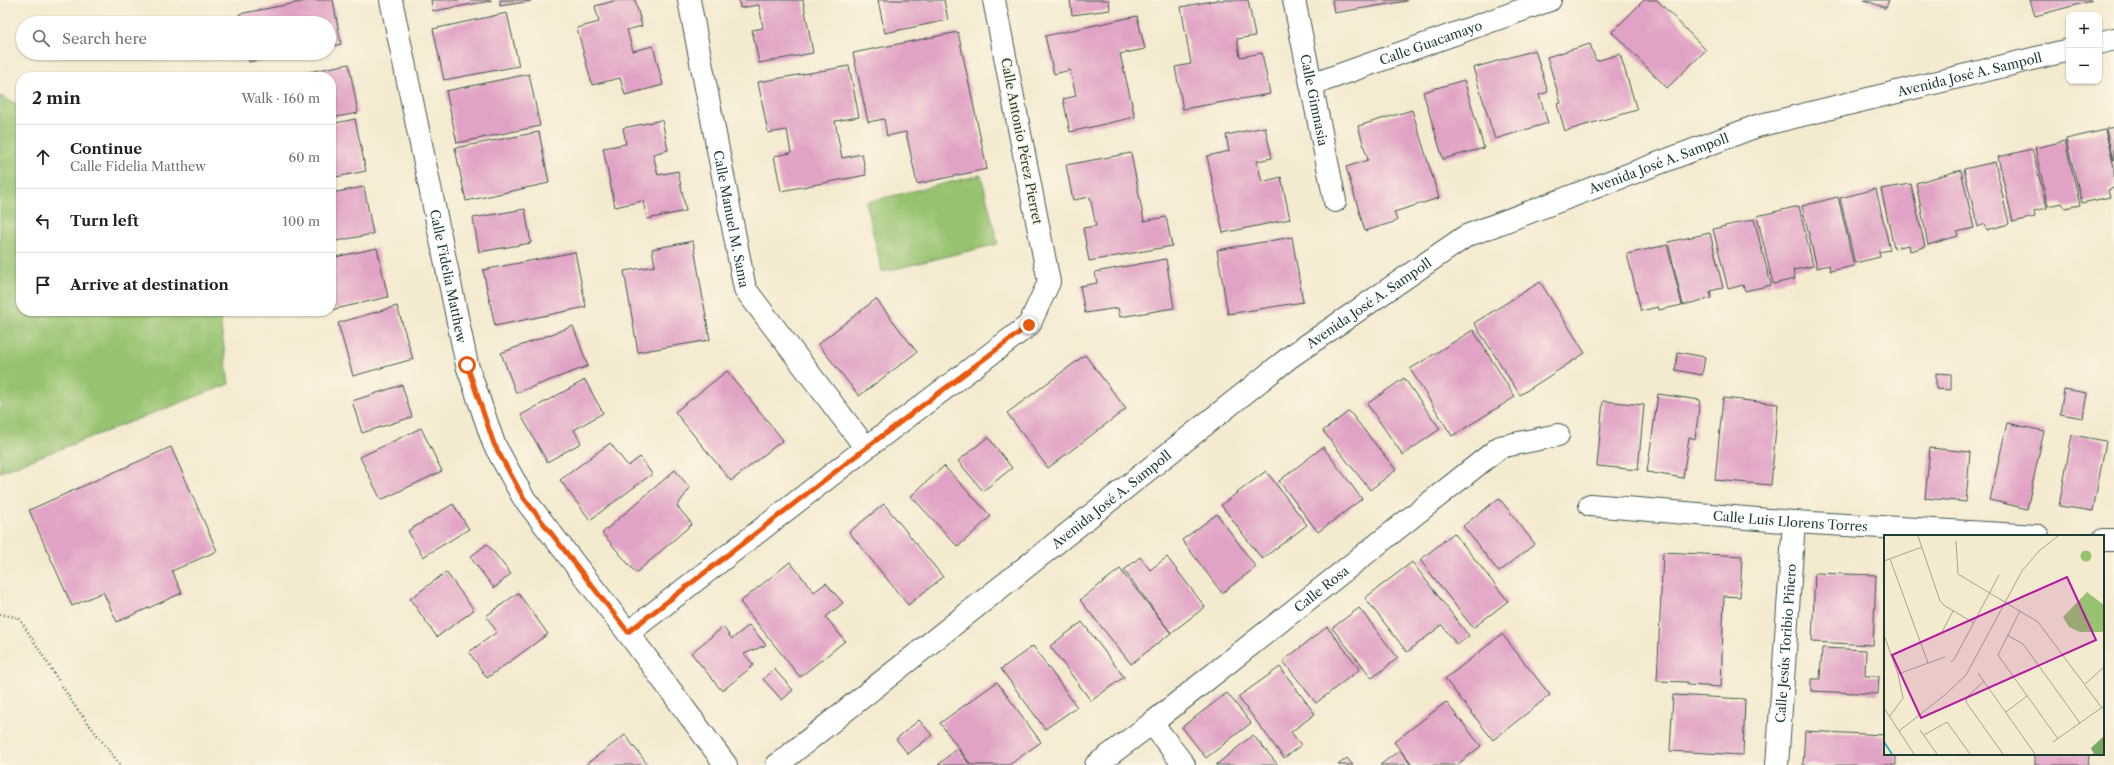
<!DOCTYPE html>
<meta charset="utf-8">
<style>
:root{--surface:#fff;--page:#f2f2f2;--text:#202124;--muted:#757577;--line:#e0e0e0}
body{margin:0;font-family:"Libre Caslon Text",serif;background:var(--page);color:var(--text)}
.controls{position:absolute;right:12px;top:12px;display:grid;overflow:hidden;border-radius:8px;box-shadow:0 1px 3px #0004}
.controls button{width:36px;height:36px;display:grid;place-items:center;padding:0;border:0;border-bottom:1px solid var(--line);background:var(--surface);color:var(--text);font:20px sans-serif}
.stop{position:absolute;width:12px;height:12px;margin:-9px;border:3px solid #ea580c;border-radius:50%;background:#fff}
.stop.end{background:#ea580c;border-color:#fff;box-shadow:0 1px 4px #0008}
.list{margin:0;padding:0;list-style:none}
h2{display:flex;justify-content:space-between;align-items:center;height:52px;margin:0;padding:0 16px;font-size:17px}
h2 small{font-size:13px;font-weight:400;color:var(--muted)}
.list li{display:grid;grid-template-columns:26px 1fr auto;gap:12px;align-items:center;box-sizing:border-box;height:64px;padding:0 16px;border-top:1px solid var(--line)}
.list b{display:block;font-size:15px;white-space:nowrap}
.list p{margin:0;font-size:13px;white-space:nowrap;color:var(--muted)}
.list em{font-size:13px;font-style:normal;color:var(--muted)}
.icon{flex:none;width:22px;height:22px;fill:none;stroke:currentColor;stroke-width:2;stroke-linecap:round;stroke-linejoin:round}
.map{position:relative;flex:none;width:2114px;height:765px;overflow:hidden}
.search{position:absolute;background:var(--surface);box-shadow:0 1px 3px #0004;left:16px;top:16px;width:320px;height:44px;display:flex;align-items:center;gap:10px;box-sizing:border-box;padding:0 14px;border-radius:22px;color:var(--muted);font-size:15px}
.panel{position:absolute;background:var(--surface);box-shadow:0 1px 3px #0004;left:16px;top:72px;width:320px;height:244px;border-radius:16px}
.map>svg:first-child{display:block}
.green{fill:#97c26f;stroke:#5b8052}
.building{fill:#e1a3c5}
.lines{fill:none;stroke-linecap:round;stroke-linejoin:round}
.minor-casing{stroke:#3f574b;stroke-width:24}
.path{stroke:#3f574b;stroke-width:2.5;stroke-dasharray:1 3;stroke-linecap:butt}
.minor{stroke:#fff;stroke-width:22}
.route{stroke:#ea580c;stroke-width:5}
.labels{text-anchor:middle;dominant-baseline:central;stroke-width:3;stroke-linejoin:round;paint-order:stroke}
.street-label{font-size:13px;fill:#1f3d34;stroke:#fcf5e5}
.inset-river{fill:none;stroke:#3dabbc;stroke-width:2}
.inset-road{fill:none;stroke:#9fa592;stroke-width:1}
.view{fill:#b5179e;fill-opacity:0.15;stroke:#b5179e;stroke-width:2}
.inset-edge{fill:none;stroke:#1f3d34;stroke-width:2}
</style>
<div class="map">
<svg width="2114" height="765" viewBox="0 0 2114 765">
<rect width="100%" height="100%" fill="#fcf5e5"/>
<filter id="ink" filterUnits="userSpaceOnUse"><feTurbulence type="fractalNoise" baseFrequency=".025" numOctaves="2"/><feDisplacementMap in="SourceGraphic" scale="8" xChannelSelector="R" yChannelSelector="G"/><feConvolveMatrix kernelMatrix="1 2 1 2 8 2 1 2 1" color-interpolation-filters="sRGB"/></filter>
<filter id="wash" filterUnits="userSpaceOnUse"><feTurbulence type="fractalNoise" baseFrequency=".012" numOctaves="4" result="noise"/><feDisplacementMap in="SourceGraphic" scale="16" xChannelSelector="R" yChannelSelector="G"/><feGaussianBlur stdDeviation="0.9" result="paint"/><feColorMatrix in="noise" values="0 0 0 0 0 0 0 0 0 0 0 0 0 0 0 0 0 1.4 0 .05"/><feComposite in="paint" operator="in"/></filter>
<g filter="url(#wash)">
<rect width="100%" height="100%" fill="#f4ead0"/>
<!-- green -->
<g class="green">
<polygon points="0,96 21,106 21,311 219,311 229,384 0,472"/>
<polygon points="981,175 998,244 882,272 866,202"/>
</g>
<g id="blocks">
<!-- building -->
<g class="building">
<polygon points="311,0 333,0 341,44 329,47 329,23 241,23 239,14"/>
<polygon points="431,0 491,0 491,1 433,11"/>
<polygon points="500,0 531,0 531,1 500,6"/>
<polygon points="618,0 635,0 642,26 627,30 633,51 653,46 663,85 625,95 620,78 592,85 577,28 599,22 595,6"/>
<polygon points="739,0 803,0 813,53 759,63 752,30 763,28 759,5 740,8"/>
<polygon points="878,0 944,0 948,20 885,33"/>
<polygon points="1070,0 1109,0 1110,10 1072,15"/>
<polygon points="1217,0 1248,0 1255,36 1237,39 1240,57 1262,53 1270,94 1183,109 1175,67 1191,64 1181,7"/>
<polygon points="1332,0 1407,0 1407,1 1334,13"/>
<polygon points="1644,0 1657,0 1706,50 1667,88 1612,32"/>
<polygon points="1864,0 1889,0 1886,8"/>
<polygon points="2030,0 2091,0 2091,1 2035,16"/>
<polygon points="507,13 519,66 444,80 433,29"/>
<polygon points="1137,16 1145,49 1120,54 1135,117 1070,132 1063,99 1076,96 1070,70 1054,74 1045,36"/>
<polygon points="958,32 987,169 917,184 906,132 887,136 884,119 868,122 853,53"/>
<polygon points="1590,44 1596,61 1620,54 1637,110 1565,131 1557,104 1561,103 1547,57"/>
<polygon points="1535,50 1548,92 1539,95 1548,123 1495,139 1473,68"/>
<polygon points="247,53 291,53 292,54 249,62"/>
<polygon points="349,64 358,113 331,118 331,77 283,77"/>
<polygon points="849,66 859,117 835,121 842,158 862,154 866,175 781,191 774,156 791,153 787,130 768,133 758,82"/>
<polygon points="529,74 540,126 457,143 446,91"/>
<polygon points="1464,80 1484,148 1443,159 1423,92"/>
<polygon points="1412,110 1439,198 1394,212 1397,221 1365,231 1346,167 1368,160 1358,126"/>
<polygon points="355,119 366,171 331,178 331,124"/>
<polygon points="662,120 668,150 653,154 658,175 678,171 686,211 647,219 643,201 615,207 603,148 626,144 623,128"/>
<polygon points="1265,127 1272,158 1257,161 1262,182 1281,177 1290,219 1223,233 1207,156 1229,151 1226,135"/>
<polygon points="2114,127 2114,160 2113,160 2106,129"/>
<polygon points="2105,130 2114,167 2114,188 2108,190 2110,197 2082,203 2066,139"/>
<polygon points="539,132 549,183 466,201 455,148"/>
<polygon points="2065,141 2080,205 2065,208 2062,203 2048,206 2035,148"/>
<polygon points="2032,149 2047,208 2034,211 2035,217 2013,222 1998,157"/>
<polygon points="1131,153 1144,221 1166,217 1172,246 1089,261 1083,228 1096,226 1090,197 1073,200 1066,165"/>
<polygon points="1995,162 2009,224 1987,230 1985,224 1978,227 1964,169"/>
<polygon points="1961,170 1974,228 1957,232 1958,236 1928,245 1916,183"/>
<polygon points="1911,184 1925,247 1910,251 1909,245 1894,248 1881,189"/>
<polygon points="364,187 373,234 331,242 331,193"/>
<polygon points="1876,189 1890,250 1879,252 1880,257 1855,263 1840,198"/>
<polygon points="1838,197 1854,266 1830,271 1829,265 1817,268 1802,206"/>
<polygon points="1799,206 1813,266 1793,270 1795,279 1773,284 1757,216"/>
<polygon points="525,209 531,243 479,252 473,218"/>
<polygon points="1754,219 1771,285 1745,291 1743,285 1728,289 1713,229"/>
<polygon points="1710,233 1723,288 1710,291 1711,298 1683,305 1668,242"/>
<polygon points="1292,237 1303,302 1228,314 1217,250"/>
<polygon points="693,241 710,340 638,352 624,271 655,266 652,249"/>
<polygon points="1667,245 1682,305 1659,310 1658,307 1641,311 1627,254"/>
<polygon points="377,248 388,297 331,310 331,274 334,273 331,258"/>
<polygon points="575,252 586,307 495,326 483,270"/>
<polygon points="1166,259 1174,308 1120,317 1118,308 1085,313 1080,286 1097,283 1095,272"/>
<polygon points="1540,282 1585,353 1520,395 1474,323"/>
<polygon points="876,299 917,352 859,396 818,344"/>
<polygon points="397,306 413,359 353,376 338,323"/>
<polygon points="573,326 588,366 516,393 501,353"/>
<polygon points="1473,330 1515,397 1452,436 1410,369"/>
<polygon points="1678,352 1705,357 1702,375 1675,370"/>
<polygon points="1085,355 1126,409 1048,468 1007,413"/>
<polygon points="727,371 783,440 731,481 675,412"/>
<polygon points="1936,373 1951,374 1951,390 1936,389"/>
<polygon points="1404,378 1440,429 1403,455 1367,404"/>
<polygon points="585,380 603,413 574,430 581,443 547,462 521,415"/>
<polygon points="402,385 412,417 362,433 352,401"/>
<polygon points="2064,389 2087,393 2083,418 2060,414"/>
<polygon points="1658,394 1700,400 1695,439 1689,437 1683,478 1647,472"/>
<polygon points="1723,398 1778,404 1771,485 1715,480"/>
<polygon points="1603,401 1644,405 1638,470 1597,466"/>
<polygon points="1349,411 1396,470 1370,490 1323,431"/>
<polygon points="2007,423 2044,431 2027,509 1990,500"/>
<polygon points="421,428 442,471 381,500 360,457"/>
<polygon points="2072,435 2106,441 2093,511 2059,506"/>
<polygon points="988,437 1012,468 983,491 958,461"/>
<polygon points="610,443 628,466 640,457 652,474 590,520 560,480"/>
<polygon points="171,447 217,551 172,571 182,593 117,622 103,592 72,606 29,510"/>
<polygon points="1323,447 1362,499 1318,532 1279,481"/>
<polygon points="1930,448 1970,452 1966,502 1925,498"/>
<polygon points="944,466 991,516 958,547 911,496"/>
<polygon points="675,470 690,488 677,506 692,524 636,573 602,533"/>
<polygon points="1266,471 1307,525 1262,559 1221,505"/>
<polygon points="1499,498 1535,544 1499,572 1463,526"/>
<polygon points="453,504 469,529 423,557 408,531"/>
<polygon points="884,504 943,577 908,605 849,532"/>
<polygon points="1217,514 1256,567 1222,593 1182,540"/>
<polygon points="1454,533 1508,601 1473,628 1420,560"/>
<polygon points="487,544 511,574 494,588 470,557"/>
<polygon points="1663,552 1742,556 1740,597 1724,596 1721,687 1687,685 1687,682 1657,681"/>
<polygon points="1140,557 1150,570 1167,557 1205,607 1171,633 1124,570"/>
<polygon points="790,562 814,592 826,583 843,603 826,617 845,641 800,677 740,602"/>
<polygon points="1412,562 1469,636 1457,645 1442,625 1407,652 1365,598"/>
<polygon points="1120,569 1171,633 1131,664 1080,600"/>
<polygon points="446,572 474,610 437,637 410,599"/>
<polygon points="1815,573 1876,575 1873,645 1812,642"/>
<polygon points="518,593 548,634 487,678 469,652 497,632 486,616"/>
<polygon points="1359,608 1398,658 1372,678 1332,628"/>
<polygon points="1082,622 1124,677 1091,701 1050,646"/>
<polygon points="749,625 766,645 744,654 754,665 722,691 691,653 723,627 732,639"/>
<polygon points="1327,627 1360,669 1316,703 1283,661"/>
<polygon points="1502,634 1550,695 1493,740 1445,679"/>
<polygon points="1033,646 1077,707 1045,729 1001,669"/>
<polygon points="1822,648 1866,650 1865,676 1879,676 1878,694 1811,691 1811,679 1820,679"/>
<polygon points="1280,667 1315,714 1291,732 1301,745 1284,758 1238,697"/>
<polygon points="774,669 793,690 782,700 763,679"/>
<polygon points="997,682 1041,742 1009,765 971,765 940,723"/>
<polygon points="1227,693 1251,723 1206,758 1182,727"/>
<polygon points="1673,695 1745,699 1743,755 1670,751"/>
<polygon points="1446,702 1481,746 1457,765 1412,765 1394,742"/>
<polygon points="919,720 932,735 908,754 896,739"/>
<polygon points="1805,731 1885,735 1885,754 1896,754 1896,765 1803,765"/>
<polygon points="625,735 648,765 585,765"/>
<polygon points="1253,735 1278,765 1216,765"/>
<polygon points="957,748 970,765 938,765"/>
<polygon points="1400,750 1411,765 1380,765"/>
<polygon points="2035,754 2089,754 2088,765 2035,765"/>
<polygon points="1347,758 1353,765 1338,765"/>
</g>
</g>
</g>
<g filter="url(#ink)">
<use href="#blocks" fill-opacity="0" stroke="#3f574b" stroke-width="1"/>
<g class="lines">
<defs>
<g id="minor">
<path id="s1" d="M391,0l76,365 27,79 29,53 105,136 98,132"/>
<path id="s2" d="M689,0l56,289 121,159"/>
<path id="s3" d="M1294,0l41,201"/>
<polyline points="2099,43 2114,39"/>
<path id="s4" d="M1311,85l239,-85"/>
<path id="s5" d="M1590,505l204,17 244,14"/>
<polyline points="2103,540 2114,540"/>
<polyline points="628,633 866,448 1029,325 1049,282 994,0"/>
<polyline points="1152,723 1184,765"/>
<path id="s6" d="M777,765l513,-408 176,-121 291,-110 312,-76"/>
<path id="s7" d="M1096,765l56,-42 348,-276 58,-12"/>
<path id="s8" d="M1777,765l17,-243"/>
</g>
</defs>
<!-- minor casing -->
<use href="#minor" class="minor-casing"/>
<!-- path -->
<polyline class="path" points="0,614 19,618 74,705 120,765"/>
<!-- minor -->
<use href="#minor" class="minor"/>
</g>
</g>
<g class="lines" filter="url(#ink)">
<!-- route -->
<polyline class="route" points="467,365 494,444 523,497 628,632 866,448 1029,325"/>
</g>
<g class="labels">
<!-- street labels -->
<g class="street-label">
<text stroke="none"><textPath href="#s4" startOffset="127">Calle Guacamayo</textPath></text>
<text stroke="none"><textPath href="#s6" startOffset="1399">Avenida José A. Sampoll</textPath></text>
<text stroke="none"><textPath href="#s3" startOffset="102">Calle Gimnasia</textPath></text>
<text transform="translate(1022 141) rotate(79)">Calle Antonio Pérez Pierret</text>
<text stroke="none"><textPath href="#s6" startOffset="1075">Avenida José A. Sampoll</textPath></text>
<text stroke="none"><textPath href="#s2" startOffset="223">Calle Manuel M. Sama</textPath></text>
<text stroke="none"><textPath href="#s1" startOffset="282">Calle Fidelia Matthew</textPath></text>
<text stroke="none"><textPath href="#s6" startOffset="751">Avenida José A. Sampoll</textPath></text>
<text stroke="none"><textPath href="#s6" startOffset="427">Avenida José A. Sampoll</textPath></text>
<text stroke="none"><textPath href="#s5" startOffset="201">Calle Luis Llorens Torres</textPath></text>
<text stroke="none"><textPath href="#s7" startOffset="286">Calle Rosa</textPath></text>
<text stroke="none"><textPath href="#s8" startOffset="122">Calle Jesús Toribio Piñero</textPath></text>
</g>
</g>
<!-- overview -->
<g transform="translate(1884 535)">
<rect width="220" height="220" fill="#f4ead0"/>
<path d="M196.5 21a5.5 5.5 0 1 1 11 0a5.5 5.5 0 1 1-11 0ZM203,57l17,13v26l-3,1h-21l-11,-5 -6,-10z" fill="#97c26f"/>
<path d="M220,201v18h-10l-3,-6z" fill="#79a862"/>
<path class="inset-river" d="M0,207l8,12"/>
<path class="inset-road" d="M34,1l22,65 5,5 29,17M72,6l2,33 80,48 64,86M6,24l38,104M0,26l38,-14M136,76l-22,44 60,84M58,97l11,-21M0,100l14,39 5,24 -14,19M123,100l16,9 57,79M67,127l4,-4 44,-83M94,138l57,81M14,139l47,-17M100,146l-17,16 -1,5 37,52M201,149l19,-17M0,173l30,46M122,177l21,-16M36,195l17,24M15,196l47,-37 20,-19 56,-104 17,-20 19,-15M40,200l23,-13 23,32M169,207l51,-36"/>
<path class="view" d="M183,42l29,63 -175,78 -29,-63z"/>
<rect width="220" height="220" class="inset-edge"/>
</g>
</svg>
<div class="controls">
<button>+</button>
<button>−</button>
</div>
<div class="stop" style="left:467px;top:365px"></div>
<div class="stop end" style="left:1029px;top:325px"></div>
<div class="search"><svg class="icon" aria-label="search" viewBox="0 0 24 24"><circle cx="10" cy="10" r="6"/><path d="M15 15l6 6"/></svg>Search here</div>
<section class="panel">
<h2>2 min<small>Walk · 160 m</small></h2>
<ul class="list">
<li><svg class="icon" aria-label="ahead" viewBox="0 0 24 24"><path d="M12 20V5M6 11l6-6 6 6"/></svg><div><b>Continue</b><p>Calle Fidelia Matthew</p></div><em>60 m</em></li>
<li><svg class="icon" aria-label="left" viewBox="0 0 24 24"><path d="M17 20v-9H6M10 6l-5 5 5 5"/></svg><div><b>Turn left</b></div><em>100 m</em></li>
<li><svg class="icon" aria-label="arrive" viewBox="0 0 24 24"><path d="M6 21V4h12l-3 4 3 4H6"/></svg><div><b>Arrive at destination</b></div></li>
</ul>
</section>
</div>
